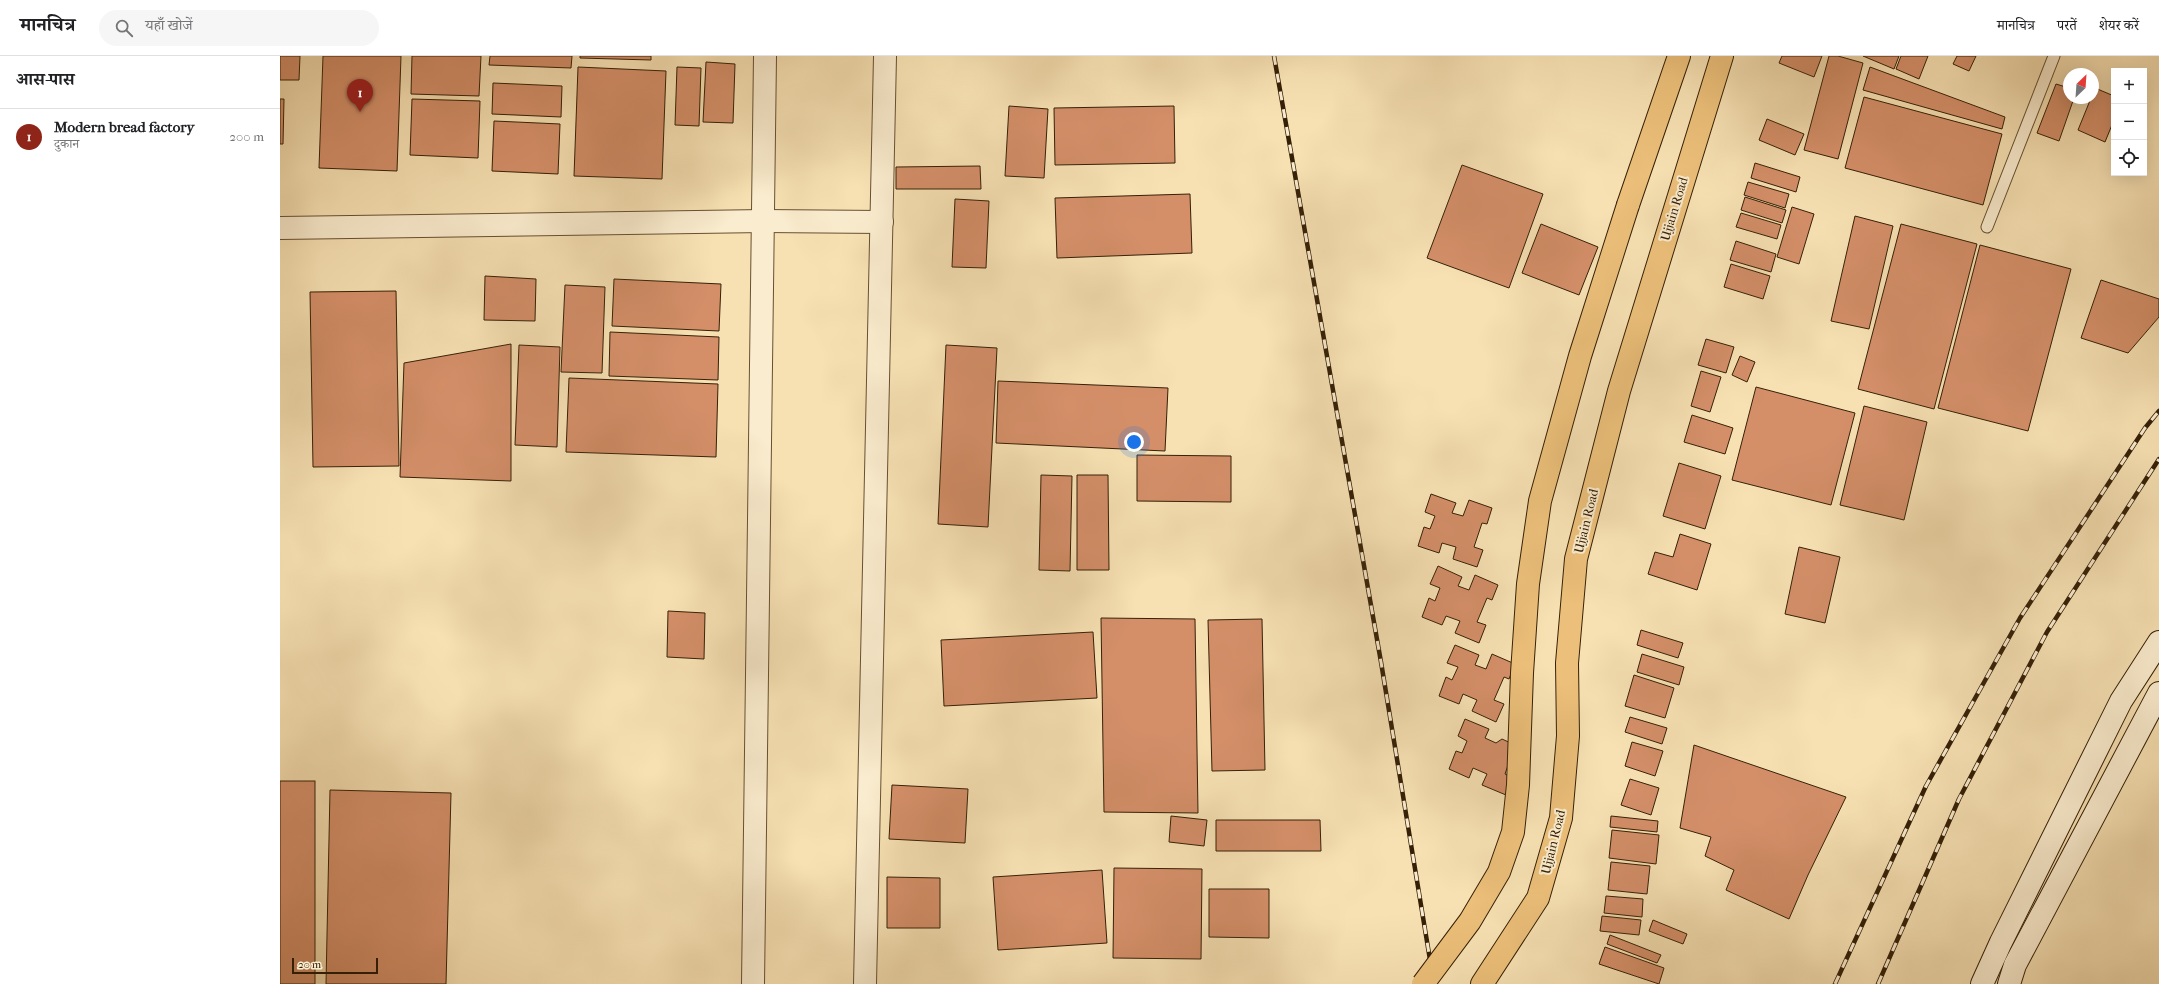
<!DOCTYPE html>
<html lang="hi">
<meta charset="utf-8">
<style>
:root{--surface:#fff;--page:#f6f6f6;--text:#202124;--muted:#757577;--line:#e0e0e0;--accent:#8f2418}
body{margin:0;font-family:"IM FELL French Canon","Noto Serif Devanagari",serif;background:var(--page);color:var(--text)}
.controls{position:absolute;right:12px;top:12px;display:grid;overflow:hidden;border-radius:0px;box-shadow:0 4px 16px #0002}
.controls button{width:36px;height:36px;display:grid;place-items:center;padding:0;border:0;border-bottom:1px solid var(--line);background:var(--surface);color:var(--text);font:20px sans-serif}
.compass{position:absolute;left:1783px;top:12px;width:36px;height:36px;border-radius:50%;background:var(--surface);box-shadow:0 4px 16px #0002;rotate:25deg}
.scale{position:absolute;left:12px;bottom:10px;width:86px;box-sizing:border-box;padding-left:4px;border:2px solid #352007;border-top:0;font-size:11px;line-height:14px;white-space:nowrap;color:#352007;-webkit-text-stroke:3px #faecce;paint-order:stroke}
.you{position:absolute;left:854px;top:386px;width:14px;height:14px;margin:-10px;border:3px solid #fff;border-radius:50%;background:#1a73e8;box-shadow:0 0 0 6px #1a73e833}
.badge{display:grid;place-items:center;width:26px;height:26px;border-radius:50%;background:var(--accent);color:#fff;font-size:13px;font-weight:700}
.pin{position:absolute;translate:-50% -33px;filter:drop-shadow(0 1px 2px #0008)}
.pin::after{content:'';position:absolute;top:21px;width:14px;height:12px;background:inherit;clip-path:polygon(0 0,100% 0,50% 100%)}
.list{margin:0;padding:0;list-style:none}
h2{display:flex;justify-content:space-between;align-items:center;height:52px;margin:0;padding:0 16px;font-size:17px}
h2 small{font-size:13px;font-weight:400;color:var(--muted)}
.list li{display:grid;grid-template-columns:26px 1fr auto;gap:12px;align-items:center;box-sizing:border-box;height:56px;padding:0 16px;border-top:1px solid var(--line)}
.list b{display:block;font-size:15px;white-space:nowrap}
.list p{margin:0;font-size:13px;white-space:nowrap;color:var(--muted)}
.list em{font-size:13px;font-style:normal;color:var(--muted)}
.icon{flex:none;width:22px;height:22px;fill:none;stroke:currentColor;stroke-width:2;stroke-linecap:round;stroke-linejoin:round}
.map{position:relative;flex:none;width:1879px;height:928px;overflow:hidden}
header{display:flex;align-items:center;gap:24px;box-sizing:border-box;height:56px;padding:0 20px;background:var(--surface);border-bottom:1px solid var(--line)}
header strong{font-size:19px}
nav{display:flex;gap:22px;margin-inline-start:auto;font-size:14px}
.search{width:280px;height:36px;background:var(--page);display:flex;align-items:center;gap:10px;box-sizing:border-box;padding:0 14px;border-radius:22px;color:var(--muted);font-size:15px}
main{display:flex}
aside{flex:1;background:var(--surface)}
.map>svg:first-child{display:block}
.building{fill:#d48f69;stroke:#352007}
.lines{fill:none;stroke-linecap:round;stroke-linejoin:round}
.lane-casing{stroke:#665032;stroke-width:13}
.street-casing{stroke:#665032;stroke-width:24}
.secondary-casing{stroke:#352007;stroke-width:24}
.primary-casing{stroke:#352007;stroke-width:24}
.lane{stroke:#faecce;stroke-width:11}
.street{stroke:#faecce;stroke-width:22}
.secondary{stroke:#faecce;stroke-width:22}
.primary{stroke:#ecc07a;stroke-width:22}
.rail-casing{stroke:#352007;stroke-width:4.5}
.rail{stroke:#faecce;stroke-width:3;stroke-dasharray:9;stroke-linecap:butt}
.primary-bridge-casing{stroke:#352007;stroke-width:24;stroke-linecap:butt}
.primary-bridge{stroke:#ecc07a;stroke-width:22}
.labels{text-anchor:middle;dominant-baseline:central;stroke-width:4;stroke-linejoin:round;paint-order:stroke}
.street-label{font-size:13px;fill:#352007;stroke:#faecce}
</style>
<header>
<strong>मानचित्र</strong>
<div class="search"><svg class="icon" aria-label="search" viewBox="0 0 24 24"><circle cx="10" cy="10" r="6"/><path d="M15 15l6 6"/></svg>यहाँ खोजें</div>
<nav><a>मानचित्र</a><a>परतें</a><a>शेयर करें</a></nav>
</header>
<main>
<aside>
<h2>आस-पास<small></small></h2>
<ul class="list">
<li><span class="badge">1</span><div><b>Modern bread factory</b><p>दुकान</p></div><em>200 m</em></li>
</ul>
</aside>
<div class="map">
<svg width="1879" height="928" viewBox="0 0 1879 928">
<rect width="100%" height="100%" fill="#f7e1b3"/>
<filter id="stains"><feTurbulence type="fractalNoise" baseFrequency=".005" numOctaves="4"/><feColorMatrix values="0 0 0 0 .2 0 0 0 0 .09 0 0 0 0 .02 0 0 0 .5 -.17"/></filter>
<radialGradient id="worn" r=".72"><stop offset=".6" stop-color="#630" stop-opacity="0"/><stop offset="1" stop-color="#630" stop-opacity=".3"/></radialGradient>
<!-- building -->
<g class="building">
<polygon points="0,0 20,0 19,24 0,24"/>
<polygon points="43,0 121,0 117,115 39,112"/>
<polygon points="132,0 201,0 199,40 131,38"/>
<polygon points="210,0 292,0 291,12 209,9"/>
<polygon points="300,0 371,0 371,4 300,2"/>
<polygon points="1502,0 1542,0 1534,21 1499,7"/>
<polygon points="1549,0 1558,0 1583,7 1558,103 1524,94"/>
<polygon points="1583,0 1619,0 1614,13"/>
<polygon points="1621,0 1648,0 1639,23 1616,13"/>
<polygon points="1677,0 1696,0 1689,15 1673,8"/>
<polygon points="426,6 455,8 453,67 423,66"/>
<polygon points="298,11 386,15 382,123 294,120"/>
<polygon points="397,11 421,12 419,70 395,69"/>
<polygon points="1590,11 1725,61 1722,73 1583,34"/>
<polygon points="213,27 282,30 281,61 212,58"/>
<polygon points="1776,28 1789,32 1789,42 1794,42 1779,85 1757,77"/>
<polygon points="1815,32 1834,40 1834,64 1825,86 1798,74 1811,42 1813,42"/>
<polygon points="1584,41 1722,78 1703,149 1565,112"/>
<polygon points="0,43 4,43 3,88 0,88"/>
<polygon points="132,43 200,45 198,102 130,99"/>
<polygon points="729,50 768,53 764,122 725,120"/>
<polygon points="894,50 895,107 775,109 774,52"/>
<polygon points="1487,63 1524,78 1515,99 1479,84"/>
<polygon points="214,65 280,68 278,118 212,115"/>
<polygon points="1475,107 1520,121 1516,136 1471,122"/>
<polygon points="1182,109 1263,138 1229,232 1147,202"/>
<polygon points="700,110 701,133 616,133 616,111"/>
<polygon points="1468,126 1509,138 1505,152 1464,139"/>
<polygon points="910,138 912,197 777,202 775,142"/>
<polygon points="1465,141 1506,154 1502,167 1461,154"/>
<polygon points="675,143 709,145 706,212 672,211"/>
<polygon points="1512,151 1534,158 1519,208 1497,201"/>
<polygon points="1461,157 1501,169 1497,183 1456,171"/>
<polygon points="1575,160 1613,170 1589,273 1551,265"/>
<polygon points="1261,168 1318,191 1299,239 1242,217"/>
<polygon points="1621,168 1697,188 1654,353 1578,333"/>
<polygon points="1456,185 1496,198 1491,216 1450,204"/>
<polygon points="1700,189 1791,213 1748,375 1658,352"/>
<polygon points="1451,208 1490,220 1483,243 1444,231"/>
<polygon points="205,220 256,223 255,265 204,264"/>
<polygon points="334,223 441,228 439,275 332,270"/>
<polygon points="1821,224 1879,243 1879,261 1848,297 1801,282"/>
<polygon points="285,229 325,231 322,317 281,316"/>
<polygon points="116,235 119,410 33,411 30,236"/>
<polygon points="330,276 439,281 438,324 329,320"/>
<polygon points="1426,283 1454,291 1446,317 1418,309"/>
<polygon points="231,288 231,425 120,421 124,307"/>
<polygon points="239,289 280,291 277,391 235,389"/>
<polygon points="666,289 717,292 708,471 658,468"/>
<polygon points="1460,300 1475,306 1467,326 1452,319"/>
<polygon points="1421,315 1441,321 1430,356 1411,350"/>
<polygon points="289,322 438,328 436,401 286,396"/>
<polygon points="718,325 888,332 885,395 716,387"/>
<polygon points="1476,331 1575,357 1551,449 1452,424"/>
<polygon points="1584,350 1647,366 1624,464 1560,449"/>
<polygon points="1412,359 1453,372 1445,398 1404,386"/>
<polygon points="857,399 951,400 951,446 857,445"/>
<polygon points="1399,407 1441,420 1425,473 1383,460"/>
<polygon points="761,419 792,420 790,515 759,514"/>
<polygon points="797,419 828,419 829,514 797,514"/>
<polygon points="1151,438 1176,447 1172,457 1183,460 1189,444 1212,452 1207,468 1202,467 1194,491 1203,494 1197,511 1173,503 1176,491 1162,487 1159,497 1138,490 1144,471 1150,473 1155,460 1145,456"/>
<polygon points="1400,478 1431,488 1417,534 1368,518 1375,496 1393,501"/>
<polygon points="1519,491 1560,501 1545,567 1505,558"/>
<polygon points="1158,510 1182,521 1178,530 1189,534 1195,519 1218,529 1212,544 1207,542 1197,566 1206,569 1199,587 1175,577 1180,565 1166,560 1162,569 1142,561 1149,542 1155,545 1160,532 1150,528"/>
<polygon points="388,555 425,557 424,603 387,601"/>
<polygon points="821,562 915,563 918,757 824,756"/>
<polygon points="982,563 985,714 932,715 928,564"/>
<polygon points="1361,574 1403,587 1398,602 1357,589"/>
<polygon points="813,576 817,642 664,650 661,584"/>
<polygon points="1175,589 1199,599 1195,609 1206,613 1212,598 1235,608 1229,623 1224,621 1214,644 1224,648 1216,666 1192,655 1197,644 1183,638 1179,648 1159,640 1166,621 1172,624 1178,611 1167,607"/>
<polygon points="1362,598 1404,611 1399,629 1357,616"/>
<polygon points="1354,619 1394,632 1385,662 1345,650"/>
<polygon points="1350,661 1387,672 1382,688 1345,676"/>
<polygon points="1185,663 1209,673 1205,682 1216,687 1222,683 1235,689 1225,718 1233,722 1226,739 1202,729 1207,718 1193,712 1189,722 1169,713 1176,695 1182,697 1187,685 1178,680"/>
<polygon points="1352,686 1383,695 1375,720 1345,710"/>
<polygon points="1414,689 1566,741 1528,819 1509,863 1446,834 1454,814 1425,800 1431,781 1400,772"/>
<polygon points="1350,723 1379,732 1371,759 1341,749"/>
<rect x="0" y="725" width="35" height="203"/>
<polygon points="612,729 688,733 685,787 609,783"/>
<polygon points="50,734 171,737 166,928 46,928"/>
<polygon points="891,760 927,764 924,790 889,786"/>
<polygon points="1331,760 1378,765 1377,776 1330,771"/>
<polygon points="936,764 1040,764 1041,795 936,795"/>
<polygon points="1332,774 1379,779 1376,808 1329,802"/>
<polygon points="1331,806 1370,810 1367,838 1328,834"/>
<polygon points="834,812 922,813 921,903 833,902"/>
<polygon points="822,814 827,887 718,894 713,821"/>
<polygon points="607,821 660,822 660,872 607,872"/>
<polygon points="929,833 989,833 989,882 929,881"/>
<polygon points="1326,840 1363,843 1362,861 1324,857"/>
<polygon points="1322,860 1361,864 1359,879 1320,875"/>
<polygon points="1373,864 1407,878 1403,888 1369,875"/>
<polygon points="1330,879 1381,899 1377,907 1327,888"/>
<polygon points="1325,891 1384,912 1379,928 1319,908"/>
</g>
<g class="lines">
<defs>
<polyline id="lane" points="1707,171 1774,0"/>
<g id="street">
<polyline points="0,172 484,165 602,166"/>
<polyline points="473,928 485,0"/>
<polyline points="585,928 605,0"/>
</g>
<g id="secondary">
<polyline points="1702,928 1721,886 1841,645 1879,586"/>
<polyline points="1729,928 1735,909 1879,637"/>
</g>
<g id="primary">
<polyline points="1348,149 1399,0"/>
<polyline points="1202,928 1258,842 1281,762 1288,680 1287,607 1296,503 1339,335 1442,0"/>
</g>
</defs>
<!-- lane casing -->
<use href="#lane" class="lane-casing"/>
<!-- street casing -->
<use href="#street" class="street-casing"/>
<!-- secondary casing -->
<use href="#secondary" class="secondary-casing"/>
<!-- primary casing -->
<use href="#primary" class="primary-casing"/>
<!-- lane -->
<use href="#lane" class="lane"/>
<!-- street -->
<use href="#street" class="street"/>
<!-- secondary -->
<use href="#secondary" class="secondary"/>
<!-- primary -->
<use href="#primary" class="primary"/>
<defs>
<g id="rail">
<polyline points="994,0 1101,606 1154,928"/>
<polyline points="1555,928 1646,730 1740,562 1865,372 1879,355"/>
<polyline points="1598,928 1679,743 1767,576 1879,403"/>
</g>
</defs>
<!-- rail casing -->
<use href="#rail" class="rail-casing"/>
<!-- rail -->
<use href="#rail" class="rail"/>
<defs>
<polyline id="primary-bridge" points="1143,928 1190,865 1219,816 1233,776 1238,729 1242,617 1248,528 1260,445 1300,300 1348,149"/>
</defs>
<!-- primary-bridge casing -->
<use href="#primary-bridge" class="primary-bridge-casing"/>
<!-- primary-bridge -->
<use href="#primary-bridge" class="primary-bridge"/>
</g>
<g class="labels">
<!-- street labels -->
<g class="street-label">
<text transform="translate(1394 153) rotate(-73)">Ujjain Road</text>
<text transform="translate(1306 465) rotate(-76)">Ujjain Road</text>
<text transform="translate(1273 786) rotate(-76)">Ujjain Road</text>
</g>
</g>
<rect width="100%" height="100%" filter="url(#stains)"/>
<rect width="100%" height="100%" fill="url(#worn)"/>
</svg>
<div class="controls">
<button>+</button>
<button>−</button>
<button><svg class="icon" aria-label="locate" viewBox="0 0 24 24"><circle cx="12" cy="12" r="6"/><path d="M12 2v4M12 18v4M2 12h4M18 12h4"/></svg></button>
</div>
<svg class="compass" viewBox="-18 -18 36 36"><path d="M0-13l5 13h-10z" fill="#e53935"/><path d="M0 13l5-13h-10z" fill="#757577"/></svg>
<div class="scale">20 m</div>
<div class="you"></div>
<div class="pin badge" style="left:80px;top:56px">1</div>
</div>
</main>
